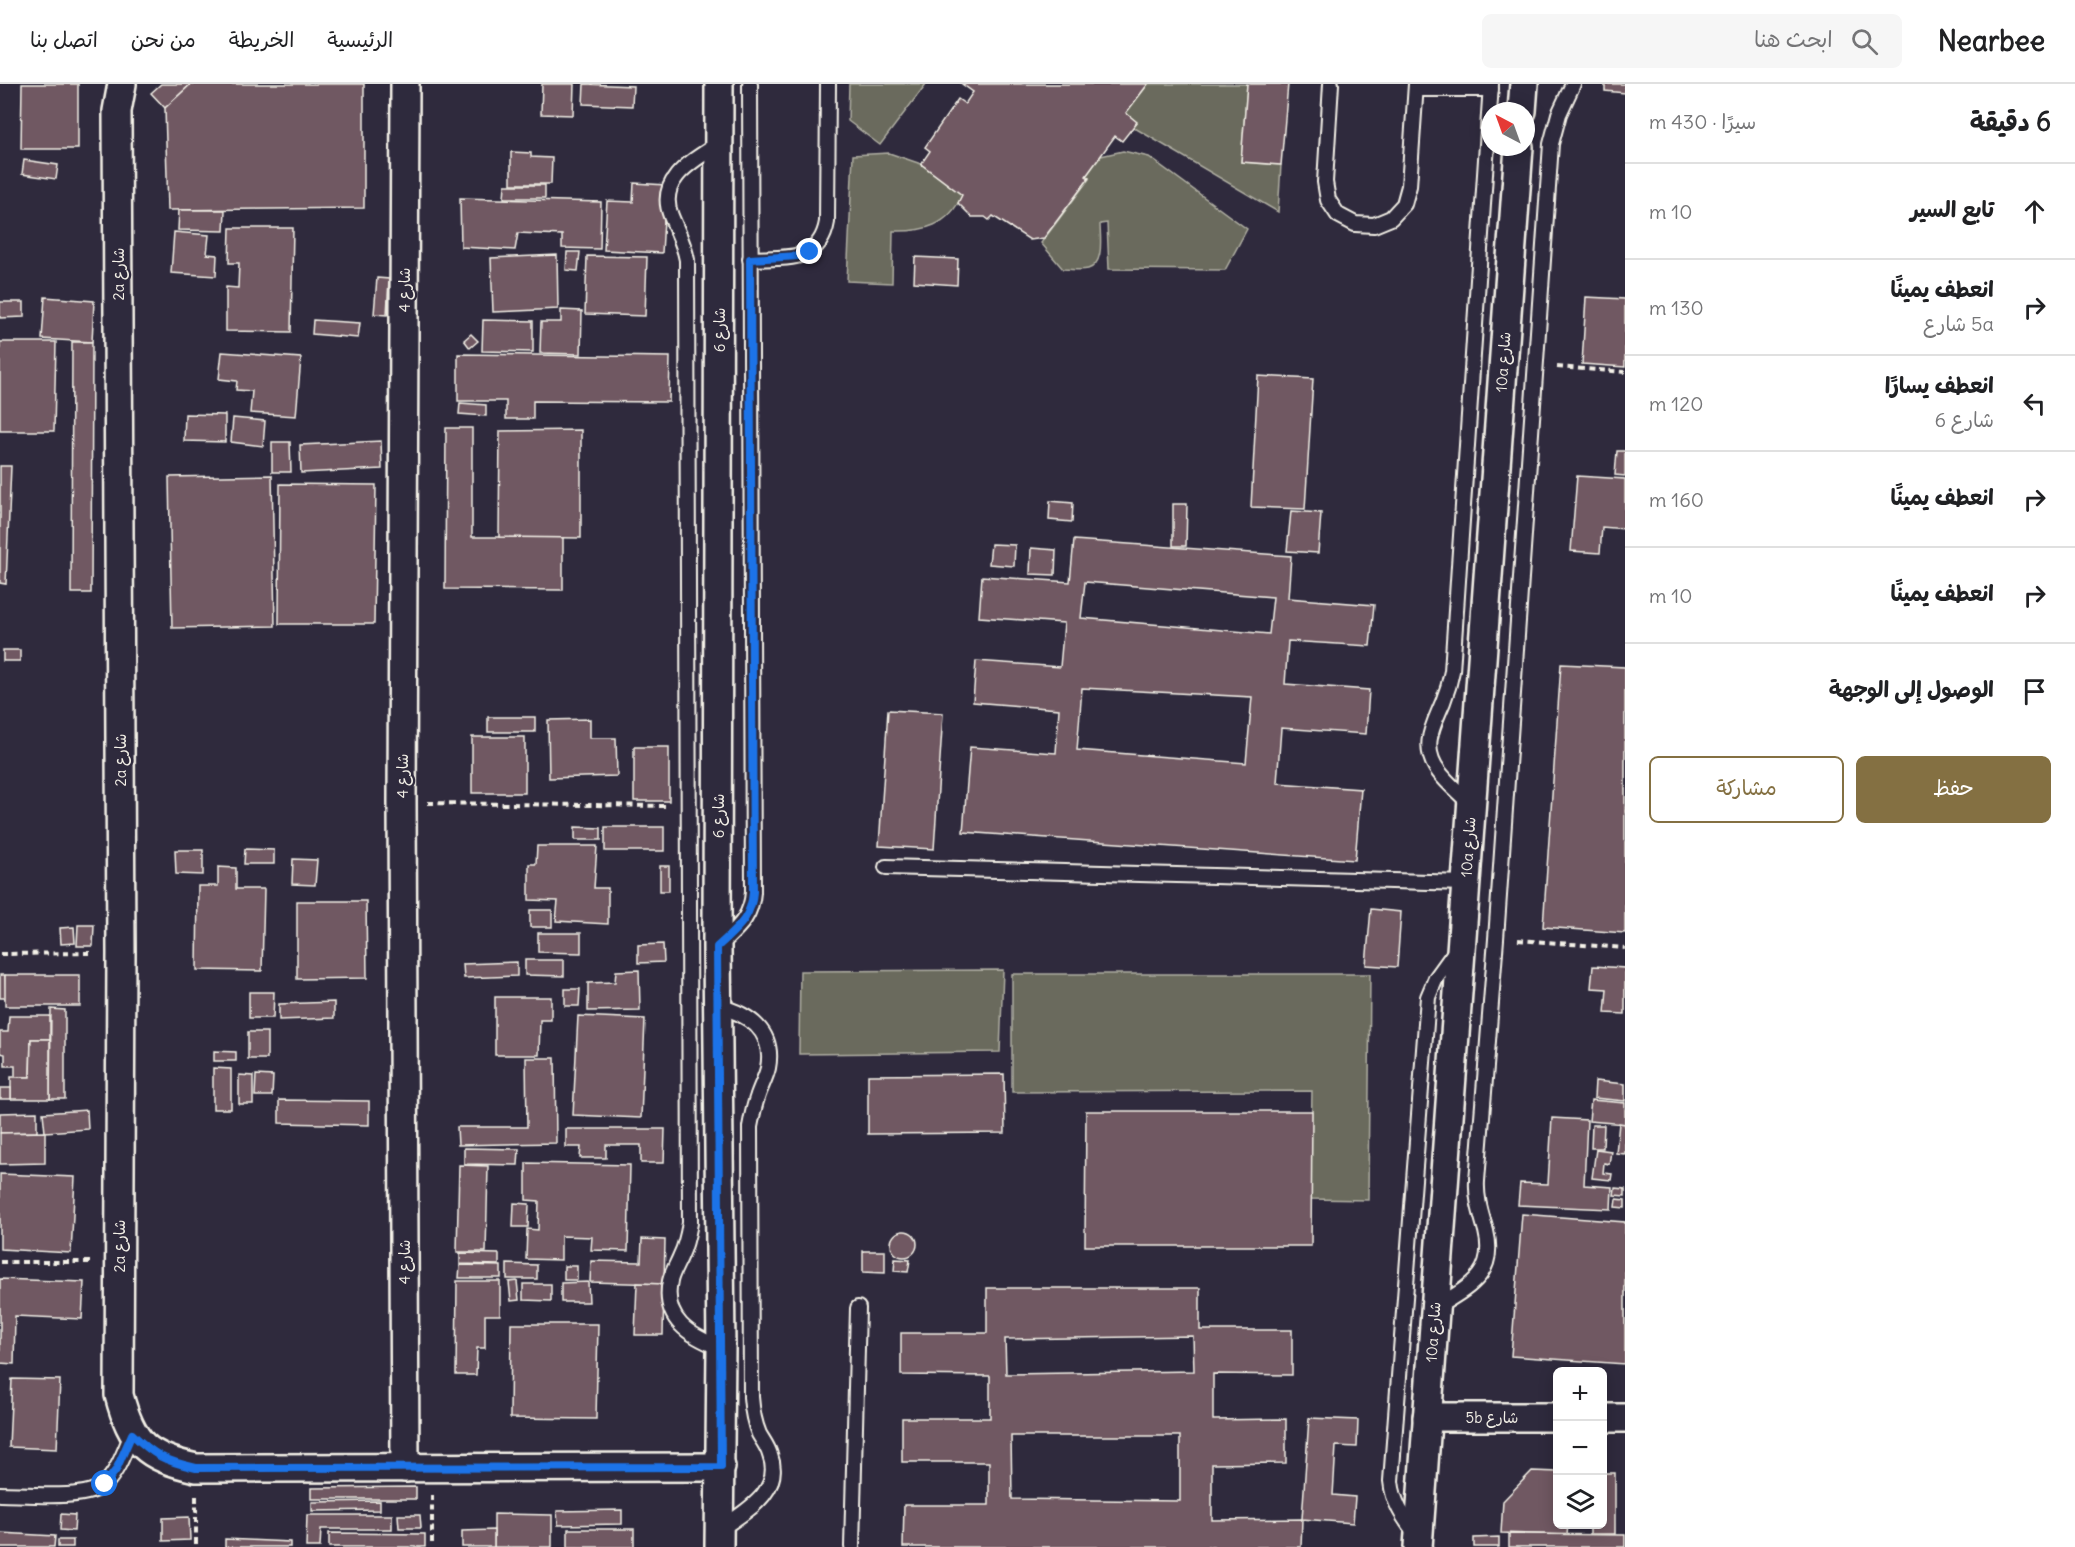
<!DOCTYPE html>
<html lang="ar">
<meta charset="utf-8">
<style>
:root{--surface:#fff;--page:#f6f6f6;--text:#202124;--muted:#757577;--line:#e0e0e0;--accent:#847042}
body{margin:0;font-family:Delius,"Playpen Sans Arabic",sans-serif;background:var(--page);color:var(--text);direction:rtl}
.controls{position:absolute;right:18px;bottom:18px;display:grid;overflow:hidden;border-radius:9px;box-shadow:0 3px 15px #0003}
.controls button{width:54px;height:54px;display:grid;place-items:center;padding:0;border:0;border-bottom:2px solid var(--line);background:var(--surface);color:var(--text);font:30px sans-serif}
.compass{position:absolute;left:1481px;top:18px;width:54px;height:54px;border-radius:50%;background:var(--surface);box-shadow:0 3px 15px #0003;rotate:319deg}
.stop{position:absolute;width:18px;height:18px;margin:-14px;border:4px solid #1a73e8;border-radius:50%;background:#fff}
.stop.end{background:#1a73e8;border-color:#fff;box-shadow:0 2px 6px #0008}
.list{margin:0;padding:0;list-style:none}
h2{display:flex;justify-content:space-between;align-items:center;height:78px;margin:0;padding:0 24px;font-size:26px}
h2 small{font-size:20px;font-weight:400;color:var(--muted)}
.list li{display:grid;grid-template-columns:39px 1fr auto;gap:18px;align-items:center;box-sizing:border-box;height:96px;padding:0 24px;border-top:2px solid var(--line)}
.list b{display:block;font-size:22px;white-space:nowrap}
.list p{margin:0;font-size:20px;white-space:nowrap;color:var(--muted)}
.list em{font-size:20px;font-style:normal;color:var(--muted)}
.actions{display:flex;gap:12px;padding:18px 24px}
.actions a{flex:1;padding:14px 0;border:2px solid var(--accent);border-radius:9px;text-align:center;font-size:21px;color:var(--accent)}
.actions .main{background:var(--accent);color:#fff}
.icon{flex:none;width:33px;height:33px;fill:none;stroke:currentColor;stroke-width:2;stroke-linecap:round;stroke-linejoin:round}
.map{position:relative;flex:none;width:1625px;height:1463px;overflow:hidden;direction:ltr}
header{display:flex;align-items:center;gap:36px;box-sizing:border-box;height:84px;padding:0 30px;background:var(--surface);border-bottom:2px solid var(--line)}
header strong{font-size:28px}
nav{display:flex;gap:33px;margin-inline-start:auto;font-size:21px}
.search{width:420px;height:54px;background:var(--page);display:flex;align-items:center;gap:15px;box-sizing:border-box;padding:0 21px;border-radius:9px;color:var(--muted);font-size:22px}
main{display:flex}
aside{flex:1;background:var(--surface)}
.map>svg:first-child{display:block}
.green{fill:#6a6b5d;stroke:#afaea2;stroke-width:1.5}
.building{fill:#705862;stroke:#f4f1e8;stroke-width:1.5;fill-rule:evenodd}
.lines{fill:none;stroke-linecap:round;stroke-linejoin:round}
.lane-casing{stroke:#f4f1e8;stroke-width:18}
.street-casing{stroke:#f4f1e8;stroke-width:32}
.path{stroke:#f4f1e8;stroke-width:4;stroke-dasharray:6 4.5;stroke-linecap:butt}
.lane{stroke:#2f2a3d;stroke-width:14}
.street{stroke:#2f2a3d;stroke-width:27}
.route{stroke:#1a73e8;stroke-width:8}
.labels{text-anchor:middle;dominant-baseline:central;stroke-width:4.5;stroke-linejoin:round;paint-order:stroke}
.street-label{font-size:15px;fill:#f4f1e8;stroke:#2f2a3d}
</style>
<header>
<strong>Nearbee</strong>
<div class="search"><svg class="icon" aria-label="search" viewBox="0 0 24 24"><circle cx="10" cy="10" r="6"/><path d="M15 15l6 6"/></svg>ابحث هنا</div>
<nav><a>الرئيسية</a><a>الخريطة</a><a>من نحن</a><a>اتصل بنا</a></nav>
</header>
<main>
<aside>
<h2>6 دقيقة<small>سيرًا · 430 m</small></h2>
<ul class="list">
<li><svg class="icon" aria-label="ahead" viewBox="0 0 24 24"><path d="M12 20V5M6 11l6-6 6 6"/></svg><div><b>تابع السير</b></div><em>10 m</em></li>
<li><svg class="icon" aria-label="right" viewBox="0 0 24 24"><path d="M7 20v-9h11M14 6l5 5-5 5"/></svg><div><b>انعطف يمينًا</b><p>5a شارع</p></div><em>130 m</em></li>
<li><svg class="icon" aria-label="left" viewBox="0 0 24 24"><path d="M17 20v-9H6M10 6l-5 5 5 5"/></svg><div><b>انعطف يسارًا</b><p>شارع 6</p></div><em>120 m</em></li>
<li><svg class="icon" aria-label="right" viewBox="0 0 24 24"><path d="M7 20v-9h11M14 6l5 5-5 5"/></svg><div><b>انعطف يمينًا</b></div><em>160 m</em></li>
<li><svg class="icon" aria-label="right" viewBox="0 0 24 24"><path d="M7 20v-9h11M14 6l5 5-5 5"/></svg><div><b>انعطف يمينًا</b></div><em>10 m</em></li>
<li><svg class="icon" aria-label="arrive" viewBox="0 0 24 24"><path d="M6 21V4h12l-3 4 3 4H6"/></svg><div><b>الوصول إلى الوجهة</b></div></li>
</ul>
<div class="actions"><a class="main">حفظ</a><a>مشاركة</a></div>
</aside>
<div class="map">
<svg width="1625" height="1463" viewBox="0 0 1625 1463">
<rect width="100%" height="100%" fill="#2f2a3d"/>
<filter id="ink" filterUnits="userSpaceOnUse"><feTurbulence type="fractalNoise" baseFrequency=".0167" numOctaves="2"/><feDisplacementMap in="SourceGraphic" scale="12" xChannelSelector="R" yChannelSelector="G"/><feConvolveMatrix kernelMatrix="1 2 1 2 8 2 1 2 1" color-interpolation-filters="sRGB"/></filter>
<g filter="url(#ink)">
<!-- green -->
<g class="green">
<polygon points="849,0 926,0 880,61 848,37"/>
<polygon points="1148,0 1247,0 1241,78 1281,81 1278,128 1133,43 1137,38 1126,29"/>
<path d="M1123,67l26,6 98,72 -22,41 -116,-1 -2,-46 -7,1c0,13 5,40 -12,45 -7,2 -17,0 -25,0l-22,-26 48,-64 -3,-3 15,-20z"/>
<path d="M889,69l32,11 41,31c-13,31 -39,37 -69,36l-1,52 -45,-2 6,-126z"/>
<polygon points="1003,886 1000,968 799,970 800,887"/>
<polygon points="1012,890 1370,890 1368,1116 1310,1115 1312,1007 1012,1008"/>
</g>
<!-- building -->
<g class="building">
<polygon points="22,0 78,0 78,65 21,65"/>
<polygon points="161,0 191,0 165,24 151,9"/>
<polygon points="191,0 364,0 364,124 168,126 165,24"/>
<polygon points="542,0 574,0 573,31 541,30"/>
<polygon points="584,0 633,2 632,22 583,20"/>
<polygon points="962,0 1148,0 1126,29 1137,38 1122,57 1115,52 1086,92 1089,94 1044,154 1030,156 993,132 989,136 985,133 972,133 958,119 962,111 921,80 930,67 925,63 958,15 965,20 973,8"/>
<polygon points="1247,0 1288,0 1281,81 1241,78"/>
<polygon points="1605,0 1625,0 1625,9 1605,7"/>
<polygon points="511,68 531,69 531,73 552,74 551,100 511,100"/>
<polygon points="24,76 58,81 56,95 22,90"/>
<polygon points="634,99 666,101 662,169 604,166 607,117 633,118"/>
<polygon points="505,101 545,101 545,114 504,114"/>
<polygon points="460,114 601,118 600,165 562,164 562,151 518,149 515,166 461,163"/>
<polygon points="179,126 225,126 224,147 178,146"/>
<polygon points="230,144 293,144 291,248 226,247 226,203 238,204 239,179 229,179"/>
<polygon points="174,148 209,151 207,170 217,171 216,192 171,189"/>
<polygon points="567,168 580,168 578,187 566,186"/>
<polygon points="557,171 558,225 493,228 491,174"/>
<polygon points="587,172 647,173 645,232 585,230"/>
<polygon points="915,173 958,175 957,201 914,198"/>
<polygon points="377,194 389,195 387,231 374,230"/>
<polygon points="45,213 94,217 92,258 42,255"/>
<polygon points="1586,213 1625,215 1625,283 1582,280"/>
<polygon points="0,218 24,218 24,233 0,234"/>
<polygon points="561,226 582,227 581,270 540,269 541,238 561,238"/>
<polygon points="313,236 360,239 358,254 312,250"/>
<polygon points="483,236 533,237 533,268 482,267"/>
<polygon points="471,250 478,257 470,264 464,256"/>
<polygon points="0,258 56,258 54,347 0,347"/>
<polygon points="72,258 92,258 91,509 71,509"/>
<polygon points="222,268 301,274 296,332 250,329 252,307 236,306 237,297 219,295"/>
<polygon points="458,270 670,273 669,318 533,317 533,335 506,335 506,317 458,317"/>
<polygon points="1258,292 1313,295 1305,425 1251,423"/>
<polygon points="460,319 486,321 486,332 459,330"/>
<polygon points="185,330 225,331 225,358 184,357"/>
<polygon points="233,334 265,337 263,362 231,358"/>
<polygon points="446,344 472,344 472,453 563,453 563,506 445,505"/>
<polygon points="581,346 581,454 499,453 500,347"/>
<polygon points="381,357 382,385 301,389 300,361"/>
<polygon points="272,358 290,358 291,388 272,388"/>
<polygon points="1617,367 1625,367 1625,392 1615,391"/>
<polygon points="0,382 11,382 6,500 0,499"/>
<polygon points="272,391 275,542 172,544 169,393"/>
<polygon points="1577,392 1625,395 1625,445 1602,443 1600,469 1571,467"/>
<polygon points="280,400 376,401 374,540 279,540"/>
<polygon points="1050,417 1073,419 1072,438 1049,436"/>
<polygon points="1173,420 1187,420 1186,462 1173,462"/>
<polygon points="1291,427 1321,429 1318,469 1287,467"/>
<path d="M1074,456l217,16 -3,42 86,7 -4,41 -82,-5 -3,43 84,6 -3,44 -85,-6 -4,55 84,6 -6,71 -392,-28 7,-85 86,6 3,-44 -86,-7 3,-41 84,6 4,-44 -85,-6 3,-41 88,6zM1085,498l188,15 -4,37 -188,-16zM1082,604l170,9 -6,66 -169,-13z"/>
<polygon points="991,460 1015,461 1014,482 989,480"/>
<polygon points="1031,464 1056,466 1055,491 1030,490"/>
<rect x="3" y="566" width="17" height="11"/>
<polygon points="1561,580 1625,583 1625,849 1543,843"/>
<polygon points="888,626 943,629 934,765 879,762"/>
<rect x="488" y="633" width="47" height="15"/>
<polygon points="590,635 590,654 616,654 617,692 549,694 548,636"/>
<rect x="472" y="653" width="53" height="56"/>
<rect x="634" y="663" width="35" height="54"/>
<polygon points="575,743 601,744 601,756 575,756"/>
<rect x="605" y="743" width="59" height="24"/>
<polygon points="537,762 597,762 594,804 608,804 608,840 556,837 558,817 529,816 529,780 536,780"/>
<polygon points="245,765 274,766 274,780 244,780"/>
<polygon points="175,766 203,766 203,791 176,790"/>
<polygon points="293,775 317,776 315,801 292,800"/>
<rect x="660" y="782" width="9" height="25"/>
<polygon points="218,783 236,784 236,805 264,805 262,887 197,886 198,802 218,802"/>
<polygon points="297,817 366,817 367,894 297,895"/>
<polygon points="1371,825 1401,828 1397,883 1366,881"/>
<rect x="530" y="826" width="22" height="17"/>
<polygon points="78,841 94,841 93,862 77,862"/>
<polygon points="74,843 75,859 61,860 60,844"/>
<polygon points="538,849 581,849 581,869 538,868"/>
<polygon points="663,860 664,878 638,879 638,861"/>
<polygon points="525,876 564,876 564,892 525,891"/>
<polygon points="517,878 517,892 464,894 463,880"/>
<polygon points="1593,882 1625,884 1625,930 1605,929 1607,905 1591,904"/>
<polygon points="639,886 640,926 588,927 588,899 615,898 616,887"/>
<polygon points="0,891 5,891 6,914 0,914"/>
<rect x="5" y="891" width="75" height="31"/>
<polygon points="565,905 580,905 579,922 565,922"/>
<polygon points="249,908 274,908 273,934 249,934"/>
<polygon points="495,913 551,913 551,936 540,936 539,971 495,971"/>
<polygon points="334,918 334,934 279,936 279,920"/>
<polygon points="51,925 65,926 65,1015 50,1015"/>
<polygon points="9,932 50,932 50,955 31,955 30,993 15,993 15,982 5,982 5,970 0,969 0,948 8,948"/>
<polygon points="578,932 645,935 641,1034 573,1031"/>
<rect x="248" y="948" width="19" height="27"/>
<polygon points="31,955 50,955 50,1015 11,1015 11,993 30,993"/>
<polygon points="214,967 236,968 236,977 214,977"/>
<polygon points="526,974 555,974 556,1059 458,1061 457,1043 527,1043"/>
<polygon points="213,984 231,985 231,1025 213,1025"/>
<polygon points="1004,990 1005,1049 868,1050 868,991"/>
<polygon points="239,991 253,992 253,1020 239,1020"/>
<polygon points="256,991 273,992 272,1012 255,1012"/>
<polygon points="1595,997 1625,1000 1625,1017 1594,1014"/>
<rect x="0" y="1004" width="11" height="11"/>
<polygon points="279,1016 369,1017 369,1041 279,1039"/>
<polygon points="1591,1016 1625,1019 1625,1040 1589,1037"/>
<polygon points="87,1026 88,1045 45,1048 43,1029"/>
<polygon points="1086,1027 1312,1027 1311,1162 1085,1162"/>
<polygon points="37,1028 37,1048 0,1049 0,1029"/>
<polygon points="1552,1034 1587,1036 1584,1101 1612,1103 1611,1125 1518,1121 1520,1099 1548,1100"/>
<polygon points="1619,1039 1625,1040 1625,1070 1616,1069"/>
<polygon points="1592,1041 1604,1041 1603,1064 1591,1064"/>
<polygon points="566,1045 665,1045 664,1079 641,1079 641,1061 606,1061 606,1074 580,1074 581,1063 566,1063"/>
<polygon points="45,1048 45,1079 0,1080 0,1049"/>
<polygon points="464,1064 519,1065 518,1081 464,1080"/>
<polygon points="1596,1065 1611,1067 1609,1080 1604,1079 1603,1089 1612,1090 1611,1096 1592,1094"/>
<polygon points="526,1079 630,1081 628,1167 591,1166 592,1153 561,1152 561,1176 526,1175 527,1145 538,1146 539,1117 526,1116"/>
<polygon points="459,1081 488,1082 486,1168 457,1168"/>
<polygon points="0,1090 75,1093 71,1169 0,1165"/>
<polygon points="1615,1104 1625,1105 1625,1112 1614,1111"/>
<polygon points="1616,1115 1625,1116 1625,1124 1615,1123"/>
<polygon points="514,1119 529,1120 528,1143 513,1143"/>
<polygon points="1522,1130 1625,1138 1625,1280 1511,1272"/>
<circle cx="904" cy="1160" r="13"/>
<polygon points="642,1155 665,1156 664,1200 590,1198 591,1177 641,1178"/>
<polygon points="863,1167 885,1167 885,1189 863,1188"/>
<polygon points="460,1169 499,1170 499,1181 460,1180"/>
<polygon points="895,1175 910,1176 908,1188 894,1187"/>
<polygon points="507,1180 537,1181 537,1195 507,1195"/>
<polygon points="460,1181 501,1182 501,1194 459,1194"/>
<rect x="564" y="1182" width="13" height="14"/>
<polygon points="0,1195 84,1198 82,1235 15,1232 14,1280 0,1279"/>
<polygon points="457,1197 500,1197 500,1231 485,1231 485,1264 477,1264 476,1291 456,1291"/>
<polygon points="517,1197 519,1216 511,1217 509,1198"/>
<polygon points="588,1198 589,1218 561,1218 561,1199"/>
<polygon points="637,1199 664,1200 663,1251 635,1251"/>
<polygon points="523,1200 551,1200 551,1217 523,1216"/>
<path d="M987,1204h213v42h92v45l-79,-1v46l73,-1v44l-74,1v56l90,-1 -1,28h-398l1,-42h85v-43h-87v-44h88v-42l-89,-1v-42h86zM1193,1252l1,35 -188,3 -1,-35zM1011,1352h169v65l-168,-2z"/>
<polygon points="511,1240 598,1240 596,1335 510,1334"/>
<polygon points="12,1295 60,1296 57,1365 9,1363"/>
<polygon points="1309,1334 1358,1336 1357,1363 1336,1362 1333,1411 1355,1413 1353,1439 1302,1435"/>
<polygon points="1532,1387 1558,1388 1558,1440 1568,1440 1567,1451 1501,1449 1503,1417"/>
<polygon points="1602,1389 1615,1389 1615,1450 1590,1450 1590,1440 1602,1440"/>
<polygon points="416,1403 416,1415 311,1415 311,1404"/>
<polygon points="380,1417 380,1426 312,1427 312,1418"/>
<polygon points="622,1426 622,1440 558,1441 557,1427"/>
<polygon points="61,1430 75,1431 74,1447 60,1446"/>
<polygon points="494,1430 552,1431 552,1463 494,1463"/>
<polygon points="307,1431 392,1431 392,1445 321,1445 320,1463 306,1463"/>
<polygon points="398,1431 420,1431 421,1444 399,1444"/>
<polygon points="189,1433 190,1456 163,1457 163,1434"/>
<rect x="568" y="1445" width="66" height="18"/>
<polygon points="494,1446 494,1463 462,1463 462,1447"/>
<polygon points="0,1449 55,1452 54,1463 0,1463"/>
<polygon points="329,1449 425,1450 425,1463 329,1463"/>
<polygon points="1509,1450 1625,1451 1625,1463 1509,1463"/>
<polygon points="1499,1453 1499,1463 1474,1463 1474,1454"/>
<polygon points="225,1455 290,1458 290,1463 225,1463"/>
<rect x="58" y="1456" width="15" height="7"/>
</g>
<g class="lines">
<defs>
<g id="lane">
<polyline points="1331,0 1325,98 1328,116 1338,131 1355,140 1374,141 1391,134 1404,120 1409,102 1416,0"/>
<polyline points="1416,5 1491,5"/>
<path d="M720,59c-26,17 -64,36 -49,73 6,15 13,27 16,44l3,963c-2,11 -4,22 -9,32 -3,8 -9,17 -11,26 -8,39 20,55 51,67"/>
<path d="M750,175c33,-2 70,5 77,-37l1,-138"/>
<path d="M1471,721c-10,-11 -23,-21 -32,-33 -19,-25 -6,-46 4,-70 4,-10 7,-20 9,-31l39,-587"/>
<polyline points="886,783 1466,799"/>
<path d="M719,862c18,-18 32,-27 34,-54l-3,-808"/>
<path d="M718,922c31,8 57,25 50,62 -2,9 -7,18 -10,27 -4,11 -6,21 -8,32l1,270c1,13 3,25 8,37 4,7 9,13 11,21 14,37 -26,57 -51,75"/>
<path d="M1435,1224c32,-20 62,-33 51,-77 -5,-18 -10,-32 -9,-50l19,-242 55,-795 8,-30 14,-30"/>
<path d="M0,1410c25,0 87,7 105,-10 13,-13 20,-34 27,-50"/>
<path d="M1416,1450c-13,-17 -23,-32 -25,-53l37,-484 8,-19 21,-29"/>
<polyline points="852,1463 858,1224"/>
</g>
<g id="street">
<path d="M122,0l-5,27 4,842 -2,442c13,49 27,62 77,73l525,-1"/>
<polyline points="405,0 402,718 405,1384"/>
<polyline points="719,0 717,863 721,1264 719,1463"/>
<polyline points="1522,27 1524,0"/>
<polyline points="1427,1333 1558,1333"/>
<polyline points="1602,1334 1625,1334"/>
<polyline points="1418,1463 1519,63"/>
</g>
</defs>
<!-- lane casing -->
<use href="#lane" class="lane-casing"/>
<!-- street casing -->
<use href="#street" class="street-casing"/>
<!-- path -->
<g class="path">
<polyline points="1557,283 1625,288"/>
<polyline points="428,719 667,722"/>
<polyline points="1518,856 1625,864"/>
<polyline points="0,870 92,869"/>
<polyline points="0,1178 92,1178"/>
<polyline points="432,1411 432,1463"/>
<polyline points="196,1412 196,1463"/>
</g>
<!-- lane -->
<use href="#lane" class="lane"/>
<!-- street -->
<use href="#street" class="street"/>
</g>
</g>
<g class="lines" filter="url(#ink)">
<!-- route -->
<path class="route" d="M105,1400l11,-14 16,-36c23,22 33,27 64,34l525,-1 -4,-520c19,-18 34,-27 36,-55l-3,-633 48,-3 12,-4"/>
</g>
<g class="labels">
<!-- street labels -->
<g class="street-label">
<text transform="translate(118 190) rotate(-90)">2a شارع</text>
<text transform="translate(404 206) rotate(-90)">شارع 4</text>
<text transform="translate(719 246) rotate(-90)">شارع 6</text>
<text transform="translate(1503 278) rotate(-86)">10a شارع</text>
<text transform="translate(120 676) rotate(-90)">2a شارع</text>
<text transform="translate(402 692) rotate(-90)">شارع 4</text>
<text transform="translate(718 732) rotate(-90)">شارع 6</text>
<text transform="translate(1468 763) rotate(-86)">10a شارع</text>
<text transform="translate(119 1162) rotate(-90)">2a شارع</text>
<text transform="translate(404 1178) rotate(-90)">شارع 4</text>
<text transform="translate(1433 1248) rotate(-86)">10a شارع</text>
<text x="1492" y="1333">5b شارع</text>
</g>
</g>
</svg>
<div class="controls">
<button>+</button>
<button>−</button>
<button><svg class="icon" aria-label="layers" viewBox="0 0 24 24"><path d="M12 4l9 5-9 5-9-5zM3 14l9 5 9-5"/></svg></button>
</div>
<svg class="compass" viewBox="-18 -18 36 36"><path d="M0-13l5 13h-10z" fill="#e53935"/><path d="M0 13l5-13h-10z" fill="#757577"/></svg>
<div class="stop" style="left:105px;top:1400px"></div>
<div class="stop end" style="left:810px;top:168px"></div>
</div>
</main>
